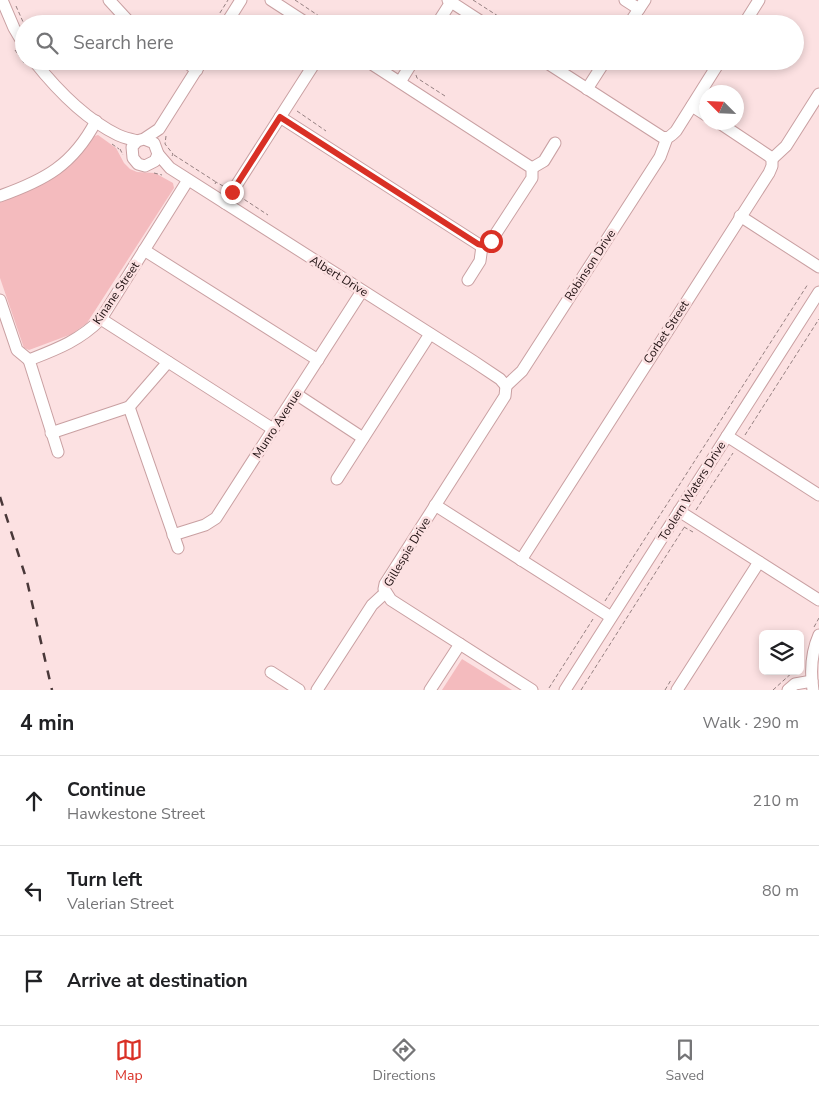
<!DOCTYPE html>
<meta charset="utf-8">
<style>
:root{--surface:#fff;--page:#f6f6f6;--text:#202124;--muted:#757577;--line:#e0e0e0;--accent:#d93025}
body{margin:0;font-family:"Nunito Sans",sans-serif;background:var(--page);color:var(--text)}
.controls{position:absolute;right:15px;bottom:15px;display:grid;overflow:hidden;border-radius:8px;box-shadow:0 2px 8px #0003}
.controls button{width:45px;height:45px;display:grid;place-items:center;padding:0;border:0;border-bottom:1px solid var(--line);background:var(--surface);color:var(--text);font:25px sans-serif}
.compass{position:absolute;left:699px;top:85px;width:45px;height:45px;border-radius:50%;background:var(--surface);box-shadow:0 2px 8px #0003;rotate:294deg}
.stop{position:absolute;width:15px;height:15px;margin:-11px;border:4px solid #d93025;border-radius:50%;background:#fff}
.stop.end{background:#d93025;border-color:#fff;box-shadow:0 1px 5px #0008}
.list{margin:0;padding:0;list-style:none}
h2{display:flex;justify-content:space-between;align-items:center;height:65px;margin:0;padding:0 20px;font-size:21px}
h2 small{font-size:16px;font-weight:400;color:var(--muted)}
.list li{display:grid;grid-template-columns:32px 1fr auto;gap:15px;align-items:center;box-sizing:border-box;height:90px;padding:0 20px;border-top:1px solid var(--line)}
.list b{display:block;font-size:19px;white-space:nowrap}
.list p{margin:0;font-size:16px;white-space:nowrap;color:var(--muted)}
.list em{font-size:16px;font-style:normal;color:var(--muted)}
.icon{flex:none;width:28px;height:28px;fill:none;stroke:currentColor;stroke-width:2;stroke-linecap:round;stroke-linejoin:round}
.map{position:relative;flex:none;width:819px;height:690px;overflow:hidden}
.search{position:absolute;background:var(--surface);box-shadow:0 2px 8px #0003;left:15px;right:15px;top:15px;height:55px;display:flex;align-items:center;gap:12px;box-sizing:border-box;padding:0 18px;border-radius:28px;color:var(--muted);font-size:19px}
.sheet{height:335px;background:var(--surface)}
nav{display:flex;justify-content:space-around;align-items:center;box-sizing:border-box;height:70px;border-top:1px solid var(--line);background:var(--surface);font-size:14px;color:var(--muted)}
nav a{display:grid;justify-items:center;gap:2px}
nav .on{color:var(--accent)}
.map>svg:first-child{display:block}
.green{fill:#f4bbbe}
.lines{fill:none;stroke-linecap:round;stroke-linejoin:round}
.minor-casing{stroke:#c9a0a2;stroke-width:13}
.path{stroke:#958081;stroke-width:1;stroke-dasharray:4 2.5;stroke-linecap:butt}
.minor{stroke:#fff;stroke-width:11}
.rail{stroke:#493839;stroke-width:2.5;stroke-dasharray:9 9;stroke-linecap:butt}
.route{stroke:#d93025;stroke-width:6}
.labels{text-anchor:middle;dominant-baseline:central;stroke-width:5;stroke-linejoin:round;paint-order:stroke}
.street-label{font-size:12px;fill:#1f1011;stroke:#fce1e2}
</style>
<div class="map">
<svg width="819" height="690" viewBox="0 0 819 690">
<rect width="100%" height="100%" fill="#fce1e2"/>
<!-- green -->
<g class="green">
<polygon points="98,135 116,148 124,163 130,169 137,172 155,173 173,183 174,188 87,323 72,334 29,350 24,348 0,278 0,201 35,188 55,176 91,137"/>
<polygon points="462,659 512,690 442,690"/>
</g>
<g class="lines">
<defs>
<g id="minor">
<polyline points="2,0 14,28 24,45"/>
<polyline points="109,0 131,24"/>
<polyline points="271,0 308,24"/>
<polyline points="448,0 485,24"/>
<polyline points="625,0 639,9"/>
<polyline points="226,24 241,0"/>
<polyline points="437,24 451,2"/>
<polyline points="629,24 645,0"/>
<polyline points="744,24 759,0"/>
<path d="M34,61c23,29 51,58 84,74 6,3 13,4 19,6"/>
<polyline points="184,61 197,70"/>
<path d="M544,61l118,76c6,2 9,-1 14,-6l44,-70"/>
<polyline points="400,82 413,61"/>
<polyline points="587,89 605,61"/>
<polyline points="692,106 706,115"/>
<polyline points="280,117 478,244 486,246 491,241 532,178 532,168 367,61"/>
<polyline points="144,139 154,143 158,154 155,161 145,166 138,164 133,158 132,147 137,141 144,139 159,129 202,61"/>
<polyline points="158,154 170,168 473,361 500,379 506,386"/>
<polyline points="772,159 786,146 819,94"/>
<polyline points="532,168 544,161 555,143"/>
<path d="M0,196c45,-16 73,-31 96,-75"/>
<polyline points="225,203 316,61"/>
<polyline points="740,216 819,267"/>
<polyline points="144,250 318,360"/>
<polyline points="468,280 480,261 482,246"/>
<polyline points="0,300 17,350 29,360"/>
<polyline points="101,319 273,429"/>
<polyline points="506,386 505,396 385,584 384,589 391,600 532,690"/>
<polyline points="506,386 522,371 660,157 667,138"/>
<polyline points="296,394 363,438"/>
<polyline points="129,407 178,548"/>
<polyline points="51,433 129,407 168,362"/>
<polyline points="727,436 819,495"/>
<path d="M58,452l-29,-92c28,-11 50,-19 72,-41l87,-139"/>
<polyline points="337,479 430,334"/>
<polyline points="435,505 611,617"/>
<polyline points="679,511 819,600"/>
<polyline points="173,535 205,525 216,518 362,291"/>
<polyline points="521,560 769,173 772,166 772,159 769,156 718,122"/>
<polyline points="271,672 299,690"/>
<polyline points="317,690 372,605 385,593"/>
<polyline points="430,690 460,644"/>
<polyline points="565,690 819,292"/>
<polyline points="677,690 759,562"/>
<polyline points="788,690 795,684 812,681"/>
<path d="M813,690c-3,-20 -2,-37 6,-55"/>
</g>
</defs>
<!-- minor casing -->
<use href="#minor" class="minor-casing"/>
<!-- path -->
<g class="path">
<polyline points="295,0 331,24"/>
<polyline points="473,0 498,16"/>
<polyline points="16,6 24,24"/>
<polyline points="213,24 228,0"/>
<polyline points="15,50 24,63"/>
<polyline points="170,61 175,65"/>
<polyline points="392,61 396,64 400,63"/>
<polyline points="416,75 417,78 445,96"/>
<polyline points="297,111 326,131"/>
<polyline points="166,136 165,144 173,154 172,156"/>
<polyline points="112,144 119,149"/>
<polyline points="120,149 123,155"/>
<polyline points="174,155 216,182"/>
<polyline points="154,173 162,175"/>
<polyline points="215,184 216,182 223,186"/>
<polyline points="239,196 268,215"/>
<polyline points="745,435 819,319"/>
<polyline points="696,510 733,453"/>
<polyline points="684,527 693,532"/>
<polyline points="605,601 808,284"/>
<polyline points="814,627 819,618"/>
<polyline points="549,688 593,619"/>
<polyline points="581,690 685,526"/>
<polyline points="665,690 671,680"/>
<polyline points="773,690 794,671"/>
</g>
<!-- minor -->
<use href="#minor" class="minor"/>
<!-- rail -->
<polyline class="rail" points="0,497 27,581 52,690"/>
</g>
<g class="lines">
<!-- route -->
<polyline class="route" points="232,192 280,117 478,244 486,246 491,241"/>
</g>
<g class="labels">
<!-- street labels -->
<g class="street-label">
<text transform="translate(590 265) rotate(-57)">Robinson Drive</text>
<text transform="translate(339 276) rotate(32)">Albert Drive</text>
<text transform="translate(116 293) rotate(-56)">Kinane Street</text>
<text transform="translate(666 332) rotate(-57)">Corbet Street</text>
<text transform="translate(277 424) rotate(-57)">Munro Avenue</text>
<text transform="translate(692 491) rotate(-58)">Toolern Waters Drive</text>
<text transform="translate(407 552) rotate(-59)">Gillespie Drive</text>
</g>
</g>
</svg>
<div class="controls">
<button><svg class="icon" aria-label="layers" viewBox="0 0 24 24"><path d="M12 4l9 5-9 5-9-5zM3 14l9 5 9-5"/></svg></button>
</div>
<svg class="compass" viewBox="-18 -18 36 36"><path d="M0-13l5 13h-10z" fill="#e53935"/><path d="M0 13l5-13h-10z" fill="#757577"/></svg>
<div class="stop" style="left:491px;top:241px"></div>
<div class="stop end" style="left:232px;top:192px"></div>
<div class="search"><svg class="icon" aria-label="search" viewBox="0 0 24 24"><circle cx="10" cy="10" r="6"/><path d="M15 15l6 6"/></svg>Search here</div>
</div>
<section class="sheet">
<h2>4 min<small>Walk · 290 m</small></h2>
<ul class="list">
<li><svg class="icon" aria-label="ahead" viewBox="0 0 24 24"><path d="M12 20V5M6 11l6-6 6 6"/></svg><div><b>Continue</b><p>Hawkestone Street</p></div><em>210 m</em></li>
<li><svg class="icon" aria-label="left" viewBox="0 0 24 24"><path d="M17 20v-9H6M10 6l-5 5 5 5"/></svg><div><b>Turn left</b><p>Valerian Street</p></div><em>80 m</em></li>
<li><svg class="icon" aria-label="arrive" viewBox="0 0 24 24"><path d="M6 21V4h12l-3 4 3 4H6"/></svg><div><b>Arrive at destination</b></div></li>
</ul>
</section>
<nav>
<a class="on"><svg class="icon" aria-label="map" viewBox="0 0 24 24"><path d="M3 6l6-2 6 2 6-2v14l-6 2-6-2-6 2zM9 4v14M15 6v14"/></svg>Map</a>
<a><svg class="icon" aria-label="directions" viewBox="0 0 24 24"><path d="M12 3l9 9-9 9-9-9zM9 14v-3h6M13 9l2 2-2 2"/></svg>Directions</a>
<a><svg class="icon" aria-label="saved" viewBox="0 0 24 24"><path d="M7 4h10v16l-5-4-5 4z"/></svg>Saved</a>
</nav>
